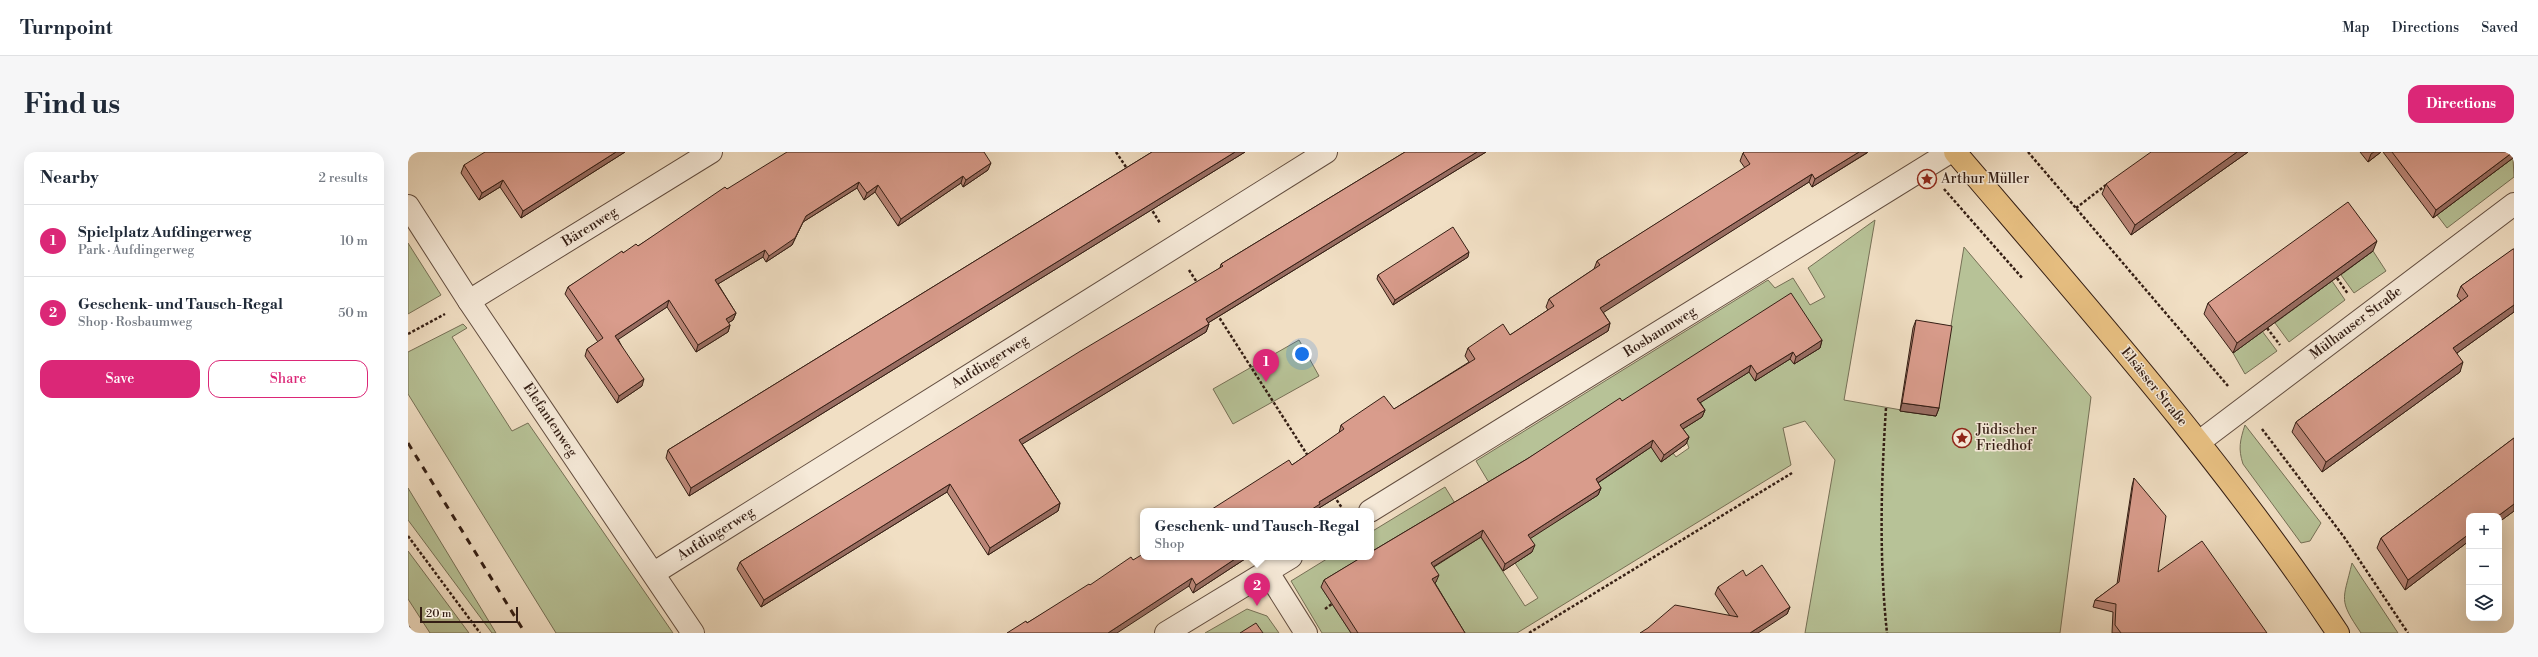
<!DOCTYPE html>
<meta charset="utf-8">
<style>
:root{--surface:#fff;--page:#f6f6f7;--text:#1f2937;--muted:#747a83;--line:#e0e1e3;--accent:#db2777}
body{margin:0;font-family:"Libre Bodoni",serif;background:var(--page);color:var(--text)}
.controls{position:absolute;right:12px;bottom:12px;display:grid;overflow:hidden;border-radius:8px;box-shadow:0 4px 16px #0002}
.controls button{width:36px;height:36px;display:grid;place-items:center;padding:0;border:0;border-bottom:1px solid var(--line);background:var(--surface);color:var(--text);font:20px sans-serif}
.scale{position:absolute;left:12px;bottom:10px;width:98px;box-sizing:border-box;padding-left:4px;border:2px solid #341e14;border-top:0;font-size:11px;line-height:14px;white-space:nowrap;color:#341e14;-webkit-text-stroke:3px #f6ead9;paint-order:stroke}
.you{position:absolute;left:894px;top:202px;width:14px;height:14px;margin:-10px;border:3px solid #fff;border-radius:50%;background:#1a73e8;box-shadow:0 0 0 6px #1a73e833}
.badge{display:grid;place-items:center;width:26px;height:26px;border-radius:50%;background:var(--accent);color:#fff;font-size:13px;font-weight:700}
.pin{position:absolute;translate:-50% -33px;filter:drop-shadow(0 1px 2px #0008)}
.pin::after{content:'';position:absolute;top:21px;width:14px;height:12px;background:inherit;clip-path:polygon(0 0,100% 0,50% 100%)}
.popup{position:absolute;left:732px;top:356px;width:234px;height:52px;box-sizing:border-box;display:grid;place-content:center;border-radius:8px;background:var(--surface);filter:drop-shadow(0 1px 3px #0005);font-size:13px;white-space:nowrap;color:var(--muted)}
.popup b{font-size:15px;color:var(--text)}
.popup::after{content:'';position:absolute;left:50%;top:100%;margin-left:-8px;border:8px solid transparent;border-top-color:var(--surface)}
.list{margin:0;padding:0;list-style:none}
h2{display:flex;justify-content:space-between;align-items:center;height:52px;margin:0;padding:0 16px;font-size:17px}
h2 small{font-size:13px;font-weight:400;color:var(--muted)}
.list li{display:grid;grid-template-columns:26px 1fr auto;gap:12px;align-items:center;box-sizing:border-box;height:72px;padding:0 16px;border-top:1px solid var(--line)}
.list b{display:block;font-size:15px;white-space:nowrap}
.list p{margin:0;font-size:13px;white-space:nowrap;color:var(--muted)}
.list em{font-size:13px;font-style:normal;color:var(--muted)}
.actions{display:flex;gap:8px;padding:12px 16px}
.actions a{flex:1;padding:9px 0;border:1px solid var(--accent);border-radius:12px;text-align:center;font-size:14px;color:var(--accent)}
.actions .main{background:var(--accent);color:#fff}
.icon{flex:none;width:22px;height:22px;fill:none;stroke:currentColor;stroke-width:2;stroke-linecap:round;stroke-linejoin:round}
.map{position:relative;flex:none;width:2106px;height:481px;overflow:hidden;border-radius:12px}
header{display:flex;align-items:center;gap:24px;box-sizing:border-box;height:56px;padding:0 20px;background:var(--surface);border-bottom:1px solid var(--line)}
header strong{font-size:19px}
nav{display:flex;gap:22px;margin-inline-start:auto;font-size:14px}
.intro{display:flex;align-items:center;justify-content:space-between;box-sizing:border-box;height:96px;padding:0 24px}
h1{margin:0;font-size:28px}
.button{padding:10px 18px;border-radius:12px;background:var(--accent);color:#fff;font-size:14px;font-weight:700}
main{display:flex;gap:24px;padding:0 24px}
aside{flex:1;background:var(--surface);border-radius:12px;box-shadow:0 4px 16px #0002}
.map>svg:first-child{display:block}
.green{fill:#b7c297;stroke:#767056;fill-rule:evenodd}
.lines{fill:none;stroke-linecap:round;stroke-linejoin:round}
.minor-casing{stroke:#634e40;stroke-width:24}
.major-casing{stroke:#341e14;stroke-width:24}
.path{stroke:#341e14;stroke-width:2.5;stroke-dasharray:3 2;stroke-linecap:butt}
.minor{stroke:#f6ead9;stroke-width:22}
.major{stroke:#e8c082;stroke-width:22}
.rail{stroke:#341e14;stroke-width:3;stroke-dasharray:7 7;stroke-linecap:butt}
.wall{fill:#bb8678;stroke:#341e14}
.shaded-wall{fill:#986d62;stroke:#341e14}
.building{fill:#d99c8c;stroke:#341e14}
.labels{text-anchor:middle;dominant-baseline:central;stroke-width:3;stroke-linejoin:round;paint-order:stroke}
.poi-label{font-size:14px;fill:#341e14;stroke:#f6ead9;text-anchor:start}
.street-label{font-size:14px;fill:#341e14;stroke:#f6ead9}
</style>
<header>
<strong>Turnpoint</strong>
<nav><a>Map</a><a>Directions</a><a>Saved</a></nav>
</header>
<div class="intro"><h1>Find us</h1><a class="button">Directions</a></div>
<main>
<aside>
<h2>Nearby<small>2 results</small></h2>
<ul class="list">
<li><span class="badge">1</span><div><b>Spielplatz Aufdingerweg</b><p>Park · Aufdingerweg</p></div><em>10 m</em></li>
<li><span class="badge">2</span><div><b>Geschenk- und Tausch-Regal</b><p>Shop · Rosbaumweg</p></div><em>50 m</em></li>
</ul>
<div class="actions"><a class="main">Save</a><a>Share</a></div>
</aside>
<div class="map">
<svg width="2106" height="481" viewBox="0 0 2106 481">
<rect width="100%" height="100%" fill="#f1dfc4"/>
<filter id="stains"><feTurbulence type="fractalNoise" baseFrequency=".005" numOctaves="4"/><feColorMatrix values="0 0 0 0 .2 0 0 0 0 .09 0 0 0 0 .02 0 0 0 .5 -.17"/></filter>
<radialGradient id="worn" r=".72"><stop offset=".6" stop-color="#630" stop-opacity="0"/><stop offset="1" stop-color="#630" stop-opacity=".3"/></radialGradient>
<!-- green -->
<g class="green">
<polygon points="2105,6 2106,25 2039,76 2029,63"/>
<path d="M1467,68l-31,180 92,16 28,-169 127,150 -31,236h-255l30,-173 -30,-39 -22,7 8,37 -274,168h-154l65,-63 52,-34 45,70 13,-8 -23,-35 17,-11 -7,-10 19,-43 78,-32 23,-17 -154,36 -15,-25 292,-181 7,8 18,-10 17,27 15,-8 -17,-29zM1400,178l12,18 -26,16 -10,-15 -29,32 -6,-9 -54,34 -13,23 7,19 -13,9 -3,-4 -12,9 -19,-29z"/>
<polygon points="0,91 33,143 0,162"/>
<polygon points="1965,99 1978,119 1946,141 1933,123"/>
<polygon points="1924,129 1937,148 1881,190 1867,171"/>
<polygon points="55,172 59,176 44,185 104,279 120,271 265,481 148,481 0,242 0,200"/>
<polygon points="1854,179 1869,199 1837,222 1825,201"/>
<polygon points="891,188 911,224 825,272 805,237"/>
<path d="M1837,273l76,98 -11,18 -9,2 -58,-79c-5,-15 -3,-24 2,-39z"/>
<polygon points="1037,335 1048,353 913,435 943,481 914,481 883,429 922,405 963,405 963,380"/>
<polygon points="0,336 88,481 84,481 0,368"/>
<polygon points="0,399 61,481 22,481 0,447"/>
<path d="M1944,411l46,70h-37c-23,-34 -18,-32 -9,-70z"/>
<polygon points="839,457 859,464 871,481 797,481"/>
</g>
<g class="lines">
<defs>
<g id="minor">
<polyline points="0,54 61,149 285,481"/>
<polyline points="61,149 303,0"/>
<polyline points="1791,290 2106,52"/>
<polyline points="962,359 1542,0"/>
<polyline points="859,419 898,481"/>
<polyline points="246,421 918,0"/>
<polyline points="758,481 883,405"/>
</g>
<path id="major" d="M1547,0c133,156 270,310 383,481"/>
</defs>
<!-- minor casing -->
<use href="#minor" class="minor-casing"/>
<!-- major casing -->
<use href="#major" class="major-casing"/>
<!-- path -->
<g class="path">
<polyline points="708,0 720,18"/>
<polyline points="1620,0 1820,234"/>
<polyline points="1536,37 1615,127"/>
<polyline points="742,55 752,71"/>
<polyline points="1668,56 1698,33"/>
<polyline points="781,118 790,132"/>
<polyline points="1929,126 1940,142"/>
<polyline points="809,162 900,304"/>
<polyline points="1859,176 1872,193"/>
<polyline points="0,182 37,162"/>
<path d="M1478,256c-5,75 -7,150 1,225"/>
<polyline points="1854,277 1936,385 2000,481"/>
<polyline points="926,344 934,356"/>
<polyline points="0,384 72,481"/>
<polyline points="917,457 924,452"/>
<polyline points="0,474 4,481"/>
<polyline points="1121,481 1384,321"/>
</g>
<!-- minor -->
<use href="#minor" class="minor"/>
<!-- major -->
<use href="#major" class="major"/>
<!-- rail -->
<polyline class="rail" points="0,291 117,481"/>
</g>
<!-- wall -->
<g class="wall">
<polygon points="217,0 113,66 92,35 71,48 53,21 56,13"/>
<polygon points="744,0 837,0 281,344 258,306 260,298"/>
<polygon points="997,0 1078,0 800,171 801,172 798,180 614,292 652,351 650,359 580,403 539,340 353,455 329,417 332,410 812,116 813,112"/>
<polygon points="1840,0 1723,83 1694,42 1698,32"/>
<polygon points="1952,0 1973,0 1960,10"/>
<polygon points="1975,0 2106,0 2106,3 2105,6 2025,66"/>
<polygon points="1335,1 1459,1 1404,35 1401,30 1195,160 1202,171 1200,179 911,356 884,313 931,281 933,273 986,257 1061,210 1057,204 1060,196 1102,183 1140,158 1138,155 1141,147 1186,117 1189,109 1337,16 1332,9"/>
<polygon points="580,18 555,35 553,31 490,74 467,40 456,48 449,36 395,70 384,93 358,110 355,105 310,132 328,161 325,168 320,171 322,173 320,180 288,200 259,155 210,187 234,234 209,251 177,204 179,197 190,190 157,142 160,135 215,101 230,94 319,37"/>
<polygon points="2106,97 2106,160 2049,201 2052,220 1914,320 1884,280 1888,270 2053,149 2049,144 2053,134"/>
<polygon points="1965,99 1825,201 1796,162 1800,151"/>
<polygon points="1060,105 985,153 969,127 970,123"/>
<polygon points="1508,168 1531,256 1528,264 1492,259 1505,176"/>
<polygon points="1414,188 1412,196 1386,212 1382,207 1347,229 1341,220 1292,250 1297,258 1294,265 1275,277 1281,285 1278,292 1253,310 1243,295 1190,331 1193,336 1190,343 1122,386 1124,400 1095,419 1073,385 1026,415 1028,430 1027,431 1057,481 943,481 913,435 916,428 1119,307 1214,249"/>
<polygon points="2106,286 2106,359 2091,370 2061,364 2061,389 1997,438 1969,396 1973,386"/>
<polygon points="1726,326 1750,420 1859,481 1704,481 1705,460 1685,455 1687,448 1709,432 1724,334"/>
<polygon points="840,405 785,441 781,434 619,471 725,408"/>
<polygon points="1338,424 1382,455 1379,462 1240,476 1322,464 1307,442 1310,435"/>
</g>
<!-- shaded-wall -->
<g class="shaded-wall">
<polygon points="208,0 217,0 113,66 115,59"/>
<polygon points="827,0 837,0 281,344 283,336"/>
<polygon points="1069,0 1078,0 795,174 798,167"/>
<polygon points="1451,0 1460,0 1404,35 1407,27"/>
<polygon points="1829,0 1840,0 1723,83 1727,73"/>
<polygon points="1966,0 1973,0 1960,10 1963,2"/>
<polygon points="2105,0 2106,0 2106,3 2105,6 2025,66 2028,58"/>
<polygon points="583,11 580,18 555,35 558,28"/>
<polygon points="1404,22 1401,30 1190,164 1192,156"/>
<polygon points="555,24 553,31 490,74 493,67"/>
<polygon points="95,28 92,35 71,48 74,41"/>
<polygon points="451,30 449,36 395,70 384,93 358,110 361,104 398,64"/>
<polygon points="470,33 467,40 456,48 459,41"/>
<polygon points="1969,89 1965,99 1825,201 1829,191"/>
<polygon points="357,98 355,105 305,135 307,128"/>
<polygon points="1061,100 1060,105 985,153 987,148"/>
<polygon points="261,148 259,155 205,191 207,184"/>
<polygon points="2106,153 2106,160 2042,206 2045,196"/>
<polygon points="328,161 325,168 315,174 318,167"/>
<polygon points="1202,171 1200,179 911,356 910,359 901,359 911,350"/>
<polygon points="801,172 798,180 608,296 611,288"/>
<polygon points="322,173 320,180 288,200 290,193"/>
<polygon points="1414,188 1412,196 1386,212 1388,205"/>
<polygon points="1385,200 1382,207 1347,229 1349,222"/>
<polygon points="2055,210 2052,220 1914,320 1918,310"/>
<polygon points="1343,213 1341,220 1287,254 1289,247"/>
<polygon points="236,227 234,234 209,251 211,244"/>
<polygon points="1494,251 1531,256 1528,264 1492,259"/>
<polygon points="1297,258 1294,265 1270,280 1272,273"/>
<polygon points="1281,285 1278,292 1253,310 1256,303"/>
<polygon points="1245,288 1243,295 1185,334 1188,327"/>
<polygon points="542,332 539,340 353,455 356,448"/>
<polygon points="1193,336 1190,343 1117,390 1120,383"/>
<polygon points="652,351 650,359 580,403 582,396"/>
<polygon points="2106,352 2106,359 2091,370 2091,364 2090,364"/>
<polygon points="1075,378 1073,385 1020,418 1023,411"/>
<polygon points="2061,382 2061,389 1997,438 2000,428"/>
<polygon points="1127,393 1124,400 1095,419 1097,412"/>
<polygon points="830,405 840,405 785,441 788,433"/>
<polygon points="1031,423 1028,430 1022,435 1024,427"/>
<polygon points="784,426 781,434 709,481 700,481"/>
<polygon points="1382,455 1379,462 1350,481 1342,481"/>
</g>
<!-- building -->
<g class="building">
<polygon points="77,0 208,0 115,59 95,28 74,41 56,13"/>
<polygon points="379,0 576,0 583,11 558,28 555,24 493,67 470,33 459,41 451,30 398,64 387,86 361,104 357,98 307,128 328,161 318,167 322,173 290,193 261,148 207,184 236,227 211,244 179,197 195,186 160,135 214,99 215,101 228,92 230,94 317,35 319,37"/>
<polygon points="744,0 827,0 283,336 260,298"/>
<polygon points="997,0 1069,0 798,167 801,172 611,288 652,351 582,396 542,332 356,448 332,410 671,200 815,114 813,112"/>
<polygon points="1336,0 1451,0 1407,27 1404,22 1192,156 1202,171 911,350 912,352 901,359 801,359 881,308 884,313 936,277 933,273 976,244 986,257 1067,207 1060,196 1095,172 1102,183 1146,154 1141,147 1192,113 1189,109 1342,12 1335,1"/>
<polygon points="1743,0 1829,0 1727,73 1698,32"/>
<polygon points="1984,0 2105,0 2028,58"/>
<polygon points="1940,50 1969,89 1829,191 1800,151"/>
<polygon points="1045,75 1061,100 987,148 970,123"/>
<polygon points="2105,97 2106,97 2106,153 2045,196 2055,210 1918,310 1888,270 2060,144 2053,134"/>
<polygon points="1383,141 1414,188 1388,205 1385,200 1349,222 1343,213 1289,247 1297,258 1272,273 1281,285 1256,303 1245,288 1188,327 1193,336 1120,383 1127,393 1097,412 1075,378 1023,411 1031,423 1024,427 1057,481 950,481 916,428 954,405 963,405 963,400 1119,307 1212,246 1214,249"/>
<polygon points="1508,168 1544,174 1531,256 1494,251"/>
<polygon points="2106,286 2106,352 2090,364 2061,364 2061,382 2000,428 1973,386"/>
<polygon points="1726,326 1758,364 1750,420 1794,389 1859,481 1713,481 1707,473 1708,452 1687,448 1711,430"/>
<polygon points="735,402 735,405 830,405 788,433 784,426 700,481 599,481 618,469 619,471 681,432 682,433 723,405 725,408"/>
<polygon points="1354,413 1382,455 1342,481 1232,481 1240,476 1267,453 1330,465 1310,435 1335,418 1338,424"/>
<polygon points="848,471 855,481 832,481"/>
</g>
<!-- icons -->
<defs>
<symbol id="sight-ring" viewBox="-11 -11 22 22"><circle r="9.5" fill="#f6ead9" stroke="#8f2418" stroke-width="1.5"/><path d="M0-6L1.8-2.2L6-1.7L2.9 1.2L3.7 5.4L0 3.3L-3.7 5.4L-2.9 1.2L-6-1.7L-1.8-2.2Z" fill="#8f2418"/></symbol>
</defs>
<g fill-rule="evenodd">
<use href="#sight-ring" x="1508" y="16" width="22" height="22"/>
<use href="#sight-ring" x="1543" y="275" width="22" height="22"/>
</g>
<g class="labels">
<!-- poi labels -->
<g class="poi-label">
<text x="1533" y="27">Arthur Müller</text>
<text x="1568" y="278">Jüdischer<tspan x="1568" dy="16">Friedhof</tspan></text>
</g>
<!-- street labels -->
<g class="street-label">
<text transform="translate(182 75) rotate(-32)">Bärenweg</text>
<text transform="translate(1948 171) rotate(-37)">Mülhauser Straße</text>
<text transform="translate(1252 180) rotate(-32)">Rosbaumweg</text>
<text transform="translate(582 210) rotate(-32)">Aufdingerweg</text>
<text transform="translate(1746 235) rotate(51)">Elsässer Straße</text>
<text transform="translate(142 268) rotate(56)">Elefantenweg</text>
<text transform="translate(308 382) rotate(-32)">Aufdingerweg</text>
</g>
</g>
<rect width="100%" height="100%" filter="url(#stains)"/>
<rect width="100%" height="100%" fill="url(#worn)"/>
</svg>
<div class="controls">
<button>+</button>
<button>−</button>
<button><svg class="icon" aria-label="layers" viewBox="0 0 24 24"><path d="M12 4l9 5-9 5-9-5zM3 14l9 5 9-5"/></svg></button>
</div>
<div class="scale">20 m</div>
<div class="you"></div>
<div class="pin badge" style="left:858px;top:230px">1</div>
<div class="pin badge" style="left:849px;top:454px">2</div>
<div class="popup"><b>Geschenk- und Tausch-Regal</b>Shop</div>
</div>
</main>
